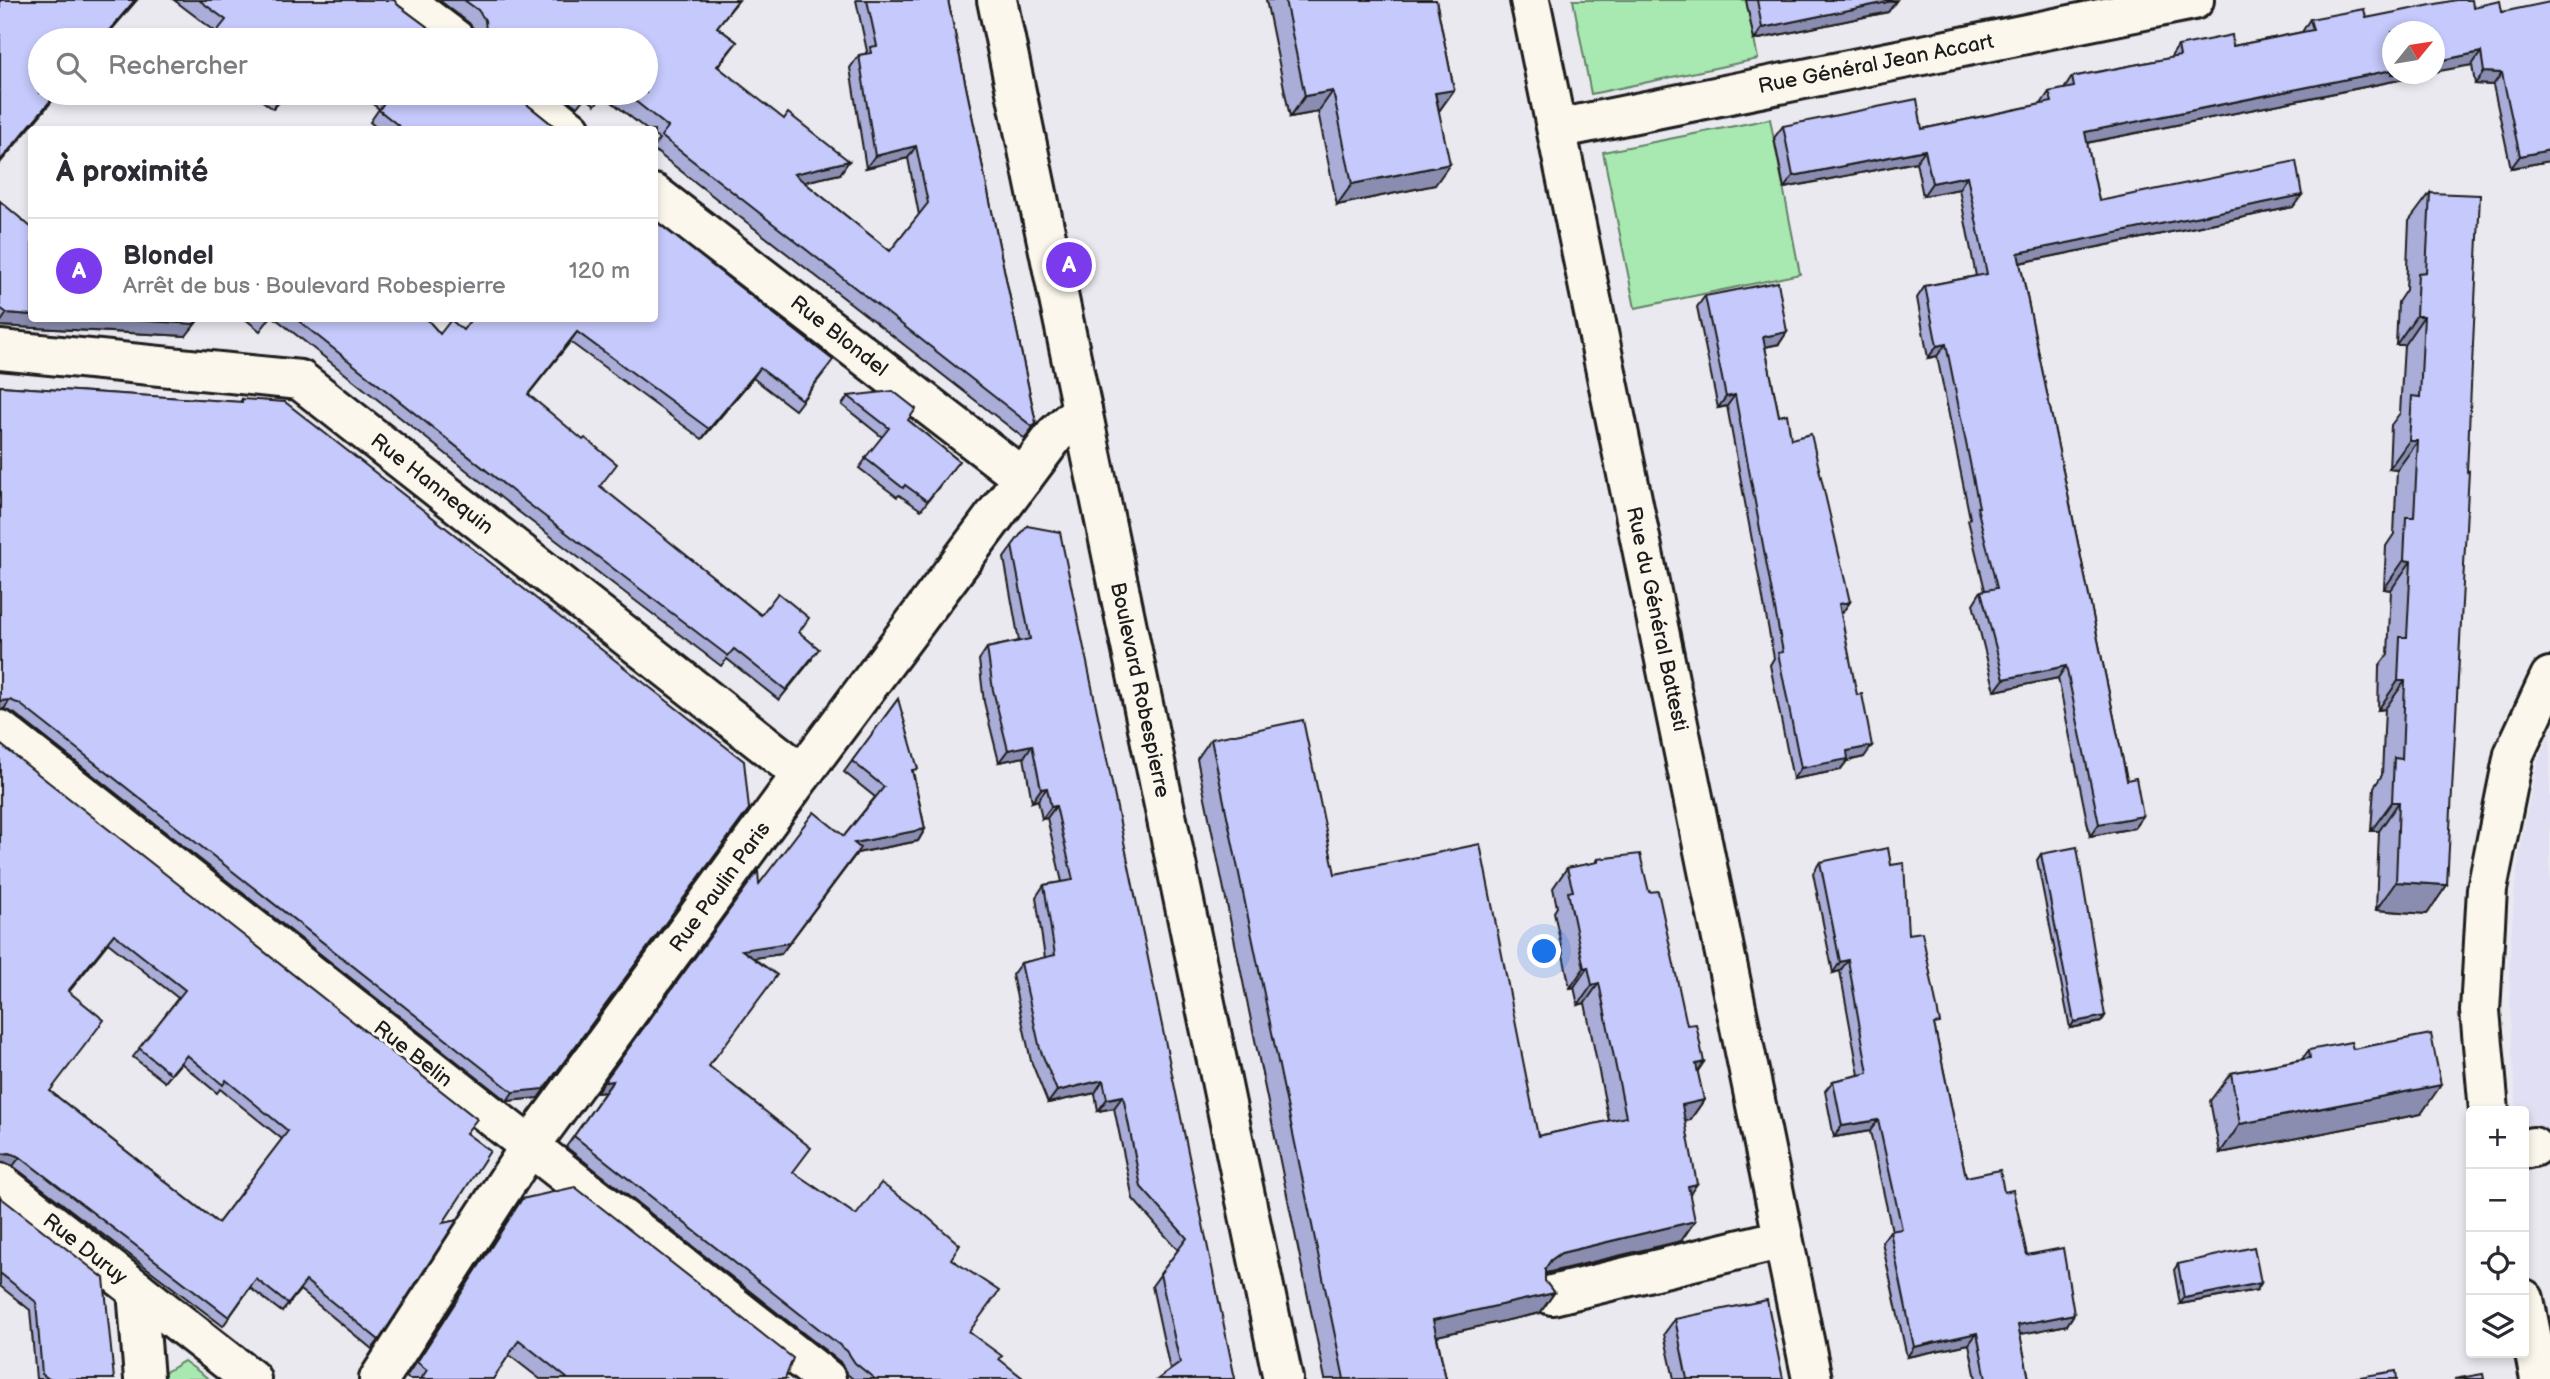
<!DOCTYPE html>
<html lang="fr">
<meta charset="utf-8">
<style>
:root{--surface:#fff;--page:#f2f2f3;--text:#2b2b33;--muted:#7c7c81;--line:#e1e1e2;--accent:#7c3aed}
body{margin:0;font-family:"Balsamiq Sans",sans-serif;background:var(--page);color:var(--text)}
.controls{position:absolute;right:21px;bottom:21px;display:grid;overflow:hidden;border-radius:7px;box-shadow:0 4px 10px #0003}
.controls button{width:63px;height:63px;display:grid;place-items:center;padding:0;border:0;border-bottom:2px solid var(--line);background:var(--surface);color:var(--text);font:35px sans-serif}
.compass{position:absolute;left:2382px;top:21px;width:63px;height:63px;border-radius:50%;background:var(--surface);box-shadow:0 4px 10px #0003;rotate:60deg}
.you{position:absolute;left:1545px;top:952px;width:24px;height:24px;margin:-18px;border:5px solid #fff;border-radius:50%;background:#1a73e8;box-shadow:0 0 0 10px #1a73e833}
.badge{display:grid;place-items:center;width:46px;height:46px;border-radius:50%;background:var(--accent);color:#fff;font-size:23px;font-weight:700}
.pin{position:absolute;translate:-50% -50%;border:4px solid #fff;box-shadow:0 2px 7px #0006}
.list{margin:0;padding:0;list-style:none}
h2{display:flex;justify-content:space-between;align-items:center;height:91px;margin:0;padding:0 28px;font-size:30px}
h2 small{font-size:23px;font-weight:400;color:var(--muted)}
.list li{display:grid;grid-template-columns:46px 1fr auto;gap:21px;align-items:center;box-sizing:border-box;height:105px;padding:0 28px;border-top:2px solid var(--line)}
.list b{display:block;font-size:26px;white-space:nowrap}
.list p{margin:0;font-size:23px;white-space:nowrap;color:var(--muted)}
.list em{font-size:23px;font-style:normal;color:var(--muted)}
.icon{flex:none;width:38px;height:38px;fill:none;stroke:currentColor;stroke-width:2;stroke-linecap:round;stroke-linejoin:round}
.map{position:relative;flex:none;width:2550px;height:1379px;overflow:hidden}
.search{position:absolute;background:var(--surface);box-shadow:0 4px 10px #0003;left:28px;top:28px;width:630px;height:77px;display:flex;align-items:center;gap:18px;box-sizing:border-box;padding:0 24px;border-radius:38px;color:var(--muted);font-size:26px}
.panel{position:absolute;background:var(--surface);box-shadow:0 4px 10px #0003;left:28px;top:126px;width:630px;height:196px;border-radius:7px}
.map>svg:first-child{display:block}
.built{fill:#e0dff3}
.green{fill:#a8e9b1;stroke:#628266;stroke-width:2}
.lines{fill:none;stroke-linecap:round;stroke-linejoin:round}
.minor-casing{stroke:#1c1c1c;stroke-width:44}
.minor{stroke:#fbf7ec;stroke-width:38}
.wall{fill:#a9add8;stroke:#1c1c1c;stroke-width:2;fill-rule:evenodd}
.shaded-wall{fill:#8a8db0;stroke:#1c1c1c;stroke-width:2}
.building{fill:#c5c9fb;stroke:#1c1c1c;stroke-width:2;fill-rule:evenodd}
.labels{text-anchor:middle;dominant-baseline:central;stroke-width:6;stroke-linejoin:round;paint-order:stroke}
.street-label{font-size:21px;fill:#1c1c1c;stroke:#fbf7ec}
</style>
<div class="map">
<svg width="2550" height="1379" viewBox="0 0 2550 1379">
<rect width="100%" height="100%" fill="#ebe9f0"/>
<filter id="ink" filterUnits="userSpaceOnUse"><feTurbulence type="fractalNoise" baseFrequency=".0143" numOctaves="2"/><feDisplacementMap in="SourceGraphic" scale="14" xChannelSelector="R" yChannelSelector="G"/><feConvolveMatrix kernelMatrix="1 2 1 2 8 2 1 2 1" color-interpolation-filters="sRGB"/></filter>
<g filter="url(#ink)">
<!-- built -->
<polygon class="built" points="2550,732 2550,1129 2524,1135 2524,1111 2517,1111 2512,1054 2509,967 2515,885 2525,820 2537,765"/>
<!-- green -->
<g class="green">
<polygon points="1573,0 1746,0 1758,59 1591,94"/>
<polygon points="1770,119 1800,274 1635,308 1603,152"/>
<polygon points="184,1361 209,1379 165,1379 164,1373"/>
</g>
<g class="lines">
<defs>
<g id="minor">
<polyline points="403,0 456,40"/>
<polyline points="997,0 1283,1379"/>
<polyline points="1530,0 1812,1379"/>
<polyline points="524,93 571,130"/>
<polyline points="1557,129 2194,0"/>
<polyline points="654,194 1023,478"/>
<polyline points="0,350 300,380 802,774"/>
<polyline points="0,730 826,1379"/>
<polyline points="2489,1111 2480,1011 2487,889 2514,754 2550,677"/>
<polyline points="2524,1149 2533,1147"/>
<polyline points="0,1183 251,1379"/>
<polyline points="137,1290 144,1379"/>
<polyline points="1552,1295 1783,1239"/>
<polyline points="2524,1299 2540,1379"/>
<polyline points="379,1379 530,1146 802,774 1055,435 1082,410"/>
</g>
</defs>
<!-- minor casing -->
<use href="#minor" class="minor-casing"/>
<!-- minor -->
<use href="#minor" class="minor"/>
</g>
<!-- wall -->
<g class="wall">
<polygon points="174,0 394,0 398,5 445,40 209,40 216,32"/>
<polygon points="439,0 739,0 717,27 737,42 718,67 840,174 804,182 890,251 919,215 908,158 866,168 850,68 859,55 865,54 867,51 856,0 948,0 1036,423 1027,435 1025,439 654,150 654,146 659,139 654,136 654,130 647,130 603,95 595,105 585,97 577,107 559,93 646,93 646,40 477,40 476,32 469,23"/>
<polygon points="1266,0 1436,0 1454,90 1439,111 1435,185 1337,205 1318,112 1290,117"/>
<polygon points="1746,0 1896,0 1888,12 1754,40"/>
<polygon points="2473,7 2502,12 2550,161 2511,168 2493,85 2475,84 2472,65 2392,74 2429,74 2087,143 2099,201 2293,207 2020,263 2127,780 2143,816 2134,828 2090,836 2058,678 1995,691 1973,604 1981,591 1985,590 1968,520 1970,518 1937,356 1928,358 1917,298 1925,286 1976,276 1959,189 1923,196 1916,162 1784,188 1774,138 1783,126 1922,129 2041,104 2049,92 2064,89 2072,77 2170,58 2178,46 2233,46 2302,32 2310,19 2366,18"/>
<polygon points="252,93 287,93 273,109"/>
<polygon points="364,93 515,93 519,98 559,130 379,130 370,122 379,109 369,101 371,98"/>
<polygon points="2430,193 2447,885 2427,914 2376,910 2379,831 2371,831 2374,787 2382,775 2385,709 2378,710 2379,666 2388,654 2391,590 2384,589 2386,546 2394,534 2397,470 2389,469 2391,425 2400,413 2404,345 2396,345 2398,302 2406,290 2409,221"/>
<polygon points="0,201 32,318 186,336 0,326"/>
<polygon points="1705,296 1787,332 1779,344 1765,347 1779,416 1791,439 1850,602 1841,614 1864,757 1847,761 1840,770 1793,779 1770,665 1774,658 1727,406 1718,408 1697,307"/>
<polygon points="244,318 270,318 260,331"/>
<polygon points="275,318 426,318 440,334 463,330 654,318 826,370 795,410 753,378 702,439 570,342 528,394 600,487 761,615 799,632 812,659 779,700 727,659 721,666 519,512"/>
<polygon points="0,386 240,402 242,399 538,1098 507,1101 14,713 4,709 0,709"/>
<polygon points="848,396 908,420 959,461 921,510 899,495 897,497 859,468 882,437 842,405"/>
<polygon points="1027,526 1235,1379 1170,1370 1152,1286 1178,1250 1133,1199 1114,1108 1098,1111 1095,1093 1048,1103 1031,1061 1012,975 1021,963 1045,958 1036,897 1044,885 1062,882 1047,818 1042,819 1038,800 1032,802 1024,757 999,762 984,702 979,660 987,648 1019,641 1004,558"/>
<polygon points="898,699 925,829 918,841 857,853 781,954 754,958 709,1066 793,1172 856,1215 951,1259 969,1332 999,1360 1024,1379 853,1379 847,1374 840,1362 566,1147 605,1092 596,1093 759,884 844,836 875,797 844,772"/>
<polygon points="1211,739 1335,874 1538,1136 1609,1121 1585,1003 1578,1005 1574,987 1570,988 1554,912 1557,907 1553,888 1567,868 1595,863 1598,859 1649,892 1697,1071 1704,1100 1690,1120 1685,1121 1690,1194 1681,1241 1546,1273 1545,1274 1545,1281 1554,1293 1540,1313 1437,1336 1446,1379 1325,1379 1197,759"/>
<path d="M0,744l466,389 -23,90 -64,117 -7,9 -72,-59 -18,22 -32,-24 -27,38 -210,-160 -9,-4zM108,943l70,55 -45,59 32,25 16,-19 36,30 3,-4 62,50 -64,84 -168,-132 19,-99z"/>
<polygon points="2041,854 2105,1016 2101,1022 2070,1028 2037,860"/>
<polygon points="1820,862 1908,934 1935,1029 1966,1177 2004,1192 2027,1255 2074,1314 2067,1325 2020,1334 2029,1379 1976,1379 1969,1344 1907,1357 1882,1242 1890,1231 1892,1231 1870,1131 1834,1137 1825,1091 1833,1081 1859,1075 1840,971 1833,973 1813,873"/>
<polygon points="2353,1049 2421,1114 2220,1153 2210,1101 2231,1073 2302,1059 2309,1050"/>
<polygon points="0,1197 114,1379 36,1379 30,1310 0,1286"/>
<polygon points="522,1199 785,1379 540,1379 509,1355 493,1379 409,1379 406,1377"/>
<polygon points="2178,1264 2261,1283 2257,1290 2180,1304 2174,1270"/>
<polygon points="1675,1319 1783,1379 1674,1379 1664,1334"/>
</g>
<!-- shaded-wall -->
<g class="shaded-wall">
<polygon points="135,0 137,0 103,40 101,40"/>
<polygon points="1897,0 1888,12 1754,40 1762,28"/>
<polygon points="2481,52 2472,65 2434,72 2434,62"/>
<polygon points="2392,70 2392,74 2429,74 2076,145 2085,132"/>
<polygon points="2484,72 2502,73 2493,85 2475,84"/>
<polygon points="1454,90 1439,111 1435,93"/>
<polygon points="1333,91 1318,112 1290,117 1305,96"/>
<polygon points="57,93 59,93 0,163 0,161"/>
<polygon points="285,93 287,93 273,109"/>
<polygon points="916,146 908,158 866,168 875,156"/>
<polygon points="1925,150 1916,162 1784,188 1793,176"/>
<polygon points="2550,150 2550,161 2511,168 2520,156"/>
<polygon points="849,161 840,174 785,186 794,174"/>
<polygon points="1450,164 1435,185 1337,205 1352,184"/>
<polygon points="1967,176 1959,189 1923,196 1932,183"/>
<polygon points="2302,195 2293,207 2009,265 2018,253"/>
<polygon points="7,313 32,315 32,318 200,318 186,336 0,326 0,323"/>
<polygon points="2416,316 2424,316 2404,345 2396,345"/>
<polygon points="577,332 570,342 521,404 528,394"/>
<polygon points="1787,332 1779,344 1755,349 1763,337"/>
<polygon points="1946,344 1937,356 1928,358 1937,346"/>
<polygon points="760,368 753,378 702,439 709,429"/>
<polygon points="1735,395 1727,406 1718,408 1726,397"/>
<polygon points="2409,441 2418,441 2397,470 2389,469"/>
<polygon points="2404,560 2411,561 2391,590 2384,589"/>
<polygon points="1850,602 1842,613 1831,616 1839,604"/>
<polygon points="2066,666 2058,678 1995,691 2004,679"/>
<polygon points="2398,681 2405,681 2385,709 2378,710"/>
<polygon points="10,700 4,709 0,709 0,701"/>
<polygon points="1032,745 1024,757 999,762 1008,750"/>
<polygon points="1872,746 1864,757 1847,761 1840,770 1793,779 1801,768 1847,751"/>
<polygon points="1047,788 1038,800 1032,802 1041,789"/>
<polygon points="2392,802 2399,802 2379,831 2371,831"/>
<polygon points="1056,806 1047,818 1042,819 1051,807"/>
<polygon points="749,809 538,1098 507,1101 513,1092"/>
<polygon points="2143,816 2134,828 2090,836 2099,824"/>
<polygon points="925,829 918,841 857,853 781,954 735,961 742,950 854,843"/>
<polygon points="2396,882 2447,885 2427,914 2376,910"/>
<polygon points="1848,960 1840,971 1833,973 1840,962"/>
<polygon points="1588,967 1574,987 1570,988 1584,968"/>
<polygon points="1599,983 1585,1003 1578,1005 1592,985"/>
<polygon points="2105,1016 2101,1022 2070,1028 2074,1022"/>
<polygon points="1704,1062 1690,1083 1696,1064"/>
<polygon points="1103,1080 1095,1093 1048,1103 1057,1091"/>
<polygon points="613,1081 605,1092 596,1093 604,1082"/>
<polygon points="2441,1085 2421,1114 2220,1153 2240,1124"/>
<polygon points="1123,1096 1114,1108 1098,1111 1107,1099"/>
<polygon points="1704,1100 1690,1120 1667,1125 1682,1105"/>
<polygon points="1878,1120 1870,1131 1834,1137 1842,1126"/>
<polygon points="10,1153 20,1157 13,1166 4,1162 0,1162 0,1154"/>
<polygon points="1697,1184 1683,1204 1688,1186"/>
<polygon points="1695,1221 1681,1241 1546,1273 1536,1280 1551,1260 1561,1253"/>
<polygon points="2261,1283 2257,1290 2180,1304 2184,1298"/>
<polygon points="1554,1293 1540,1313 1419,1340 1433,1320"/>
<polygon points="2074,1314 2067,1325 2011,1336 2018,1325"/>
<polygon points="1977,1333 1969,1344 1907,1357 1914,1347"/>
</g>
<!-- building -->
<g class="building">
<polygon points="0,0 135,0 101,40 40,40 40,93 57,93 0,161"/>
<polygon points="199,0 394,0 398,5 445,40 210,40 226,20"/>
<polygon points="464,0 738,0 717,27 737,42 717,66 784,119 788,113 849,161 794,174 890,251 928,203 916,146 875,156 859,55 871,53 870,47 877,46 867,0 948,0 1036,423 1033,427 661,136 668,127 625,93 646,93 646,40 482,40 486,31 485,20 478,10"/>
<polygon points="1285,0 1436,0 1454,90 1435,93 1450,164 1352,184 1333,91 1305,96"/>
<polygon points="1757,0 1897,0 1762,28"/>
<polygon points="2456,0 2472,0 2473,7 2500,1 2502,12 2550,2 2550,150 2520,156 2502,73 2484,72 2481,52 2434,62 2434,32 2392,32 2392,70 2085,132 2099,201 2296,161 2302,195 2018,253 2127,780 2136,778 2143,816 2099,824 2066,666 2004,679 1981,591 1997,588 1977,507 1979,507 1946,344 1937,346 1925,286 1987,274 1967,176 1932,183 1925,150 1793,176 1783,126 1917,99 1922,129 2052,102 2049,92 2074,87 2072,77 2180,56 2178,46 2232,35 2233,46 2313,30 2310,19 2364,9 2366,18"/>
<polygon points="277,93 285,93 282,97"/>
<polygon points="383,93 515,93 519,98 559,130 404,130 379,110 388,97"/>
<polygon points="2430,193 2480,195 2467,472 2469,471 2447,885 2396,882 2399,802 2392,802 2394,758 2402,759 2405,681 2398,681 2400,637 2407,637 2411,561 2404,560 2406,517 2414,517 2418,441 2409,441 2412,396 2420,397 2424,316 2416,316 2418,273 2426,272"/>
<polygon points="0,201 32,228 32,315 7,313 0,308"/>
<polygon points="654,220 833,360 802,400 760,368 709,429 577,332 528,394 583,440 585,438 617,464 600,486 761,615 778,593 809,618 799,632 819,649 786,690 734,649 728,656 526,502 295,318 426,318 440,334 451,320 463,330 472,318 654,318"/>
<polygon points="1778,282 1787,332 1763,337 1779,416 1787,414 1791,439 1811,434 1850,602 1839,604 1857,695 1862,694 1872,746 1847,751 1848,759 1801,768 1778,653 1783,652 1735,395 1726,397 1705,296"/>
<polygon points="100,318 199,318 194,324"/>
<polygon points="0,386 242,402 242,399 285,402 744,761 749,809 544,1089 513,1092 20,704 10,700 0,701"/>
<polygon points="893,391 916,409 908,420 959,461 927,501 905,485 903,488 865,458 889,428 848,396"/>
<polygon points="1027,526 1060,532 1235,1379 1158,1379 1180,1363 1160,1274 1187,1238 1141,1187 1123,1096 1107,1099 1103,1080 1057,1091 1040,1049 1021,963 1055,955 1044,885 1073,880 1056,806 1051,807 1047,788 1041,789 1032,745 1008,750 993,690 987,648 1030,639 1012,546"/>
<polygon points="898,699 918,769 912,770 925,829 854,843 860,848 789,943 742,950 777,975 709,1066 811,1148 793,1172 856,1215 881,1183 924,1214 960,1245 951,1259 999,1291 969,1332 1002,1356 999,1359 1024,1379 875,1379 855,1363 847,1351 574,1136 613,1081 604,1082 758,871 759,884 814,812 844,836 884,787 852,761"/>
<polygon points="1303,720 1335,874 1480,844 1538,1136 1626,1117 1599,983 1592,985 1588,967 1584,968 1568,892 1573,891 1567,868 1598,862 1598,859 1640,854 1649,892 1658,891 1687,1025 1696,1024 1704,1062 1696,1064 1704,1100 1682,1105 1697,1184 1688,1186 1695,1221 1561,1253 1551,1260 1545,1269 1545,1281 1554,1293 1433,1320 1446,1379 1344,1379 1211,739"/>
<path d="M0,744l477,375 -11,14 24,18 -47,72 14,-3 -78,120 -73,-59 -18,23 -32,-25 -27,38 -209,-160 -10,-4 -10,1zM114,934l71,56 -46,58 32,26 16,-19 36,30 3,-5 62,51 -70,92 -168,-132 54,-71 -36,-29z"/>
<polygon points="2077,847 2105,1016 2074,1022 2041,854"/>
<polygon points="1888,848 1891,865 1904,863 1908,934 1922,932 1940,1023 1934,1024 1966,1177 2000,1170 2004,1192 2013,1190 2027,1255 2063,1248 2074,1314 2018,1325 2029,1379 1986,1379 1977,1333 1914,1347 1890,1231 1902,1229 1878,1120 1842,1126 1833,1081 1868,1073 1848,960 1840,962 1820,862"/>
<polygon points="2431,1034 2441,1085 2240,1124 2231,1073 2310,1058 2309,1050 2351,1042 2353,1049"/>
<polygon points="575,1187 793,1358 785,1379 568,1379 519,1340 493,1379 421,1379 427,1370 417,1362 522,1199"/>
<polygon points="0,1197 104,1278 114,1379 49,1379 42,1374 36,1302 0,1273"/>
<polygon points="2254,1247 2261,1283 2184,1298 2178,1264"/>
<polygon points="1767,1300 1783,1379 1687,1379 1675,1319"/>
<polygon points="2396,1371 2397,1379 2348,1379"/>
<polygon points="2483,1374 2484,1379 2454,1379"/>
</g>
</g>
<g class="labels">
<!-- street labels -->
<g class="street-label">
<text transform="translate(1876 64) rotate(-11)">Rue Général Jean Accart</text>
<text transform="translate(839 336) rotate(38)">Rue Blondel</text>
<text transform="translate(432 484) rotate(38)">Rue Hannequin</text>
<text transform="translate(1657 619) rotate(78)">Rue du Général Battesti</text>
<text transform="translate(1140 690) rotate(78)">Boulevard Robespierre</text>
<text transform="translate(720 887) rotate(-54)">Rue Paulin Paris</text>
<text transform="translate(413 1054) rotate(38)">Rue Belin</text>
<text transform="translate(85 1249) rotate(38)">Rue Duruy</text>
</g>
</g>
</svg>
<div class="controls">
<button>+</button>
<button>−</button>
<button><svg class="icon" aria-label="locate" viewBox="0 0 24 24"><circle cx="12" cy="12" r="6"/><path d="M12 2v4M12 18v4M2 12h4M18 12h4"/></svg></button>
<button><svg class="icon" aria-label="layers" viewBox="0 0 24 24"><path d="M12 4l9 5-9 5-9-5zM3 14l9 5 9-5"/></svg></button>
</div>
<svg class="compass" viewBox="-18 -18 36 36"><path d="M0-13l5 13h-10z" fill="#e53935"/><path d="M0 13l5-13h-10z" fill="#7c7c81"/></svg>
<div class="you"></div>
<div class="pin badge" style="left:1069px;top:265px">A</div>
<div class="search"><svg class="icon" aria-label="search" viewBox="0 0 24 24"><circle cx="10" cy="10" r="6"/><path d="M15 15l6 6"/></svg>Rechercher</div>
<section class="panel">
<h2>À proximité<small></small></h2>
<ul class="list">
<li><span class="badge">A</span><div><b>Blondel</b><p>Arrêt de bus · Boulevard Robespierre</p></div><em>120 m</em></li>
</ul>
</section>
</div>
